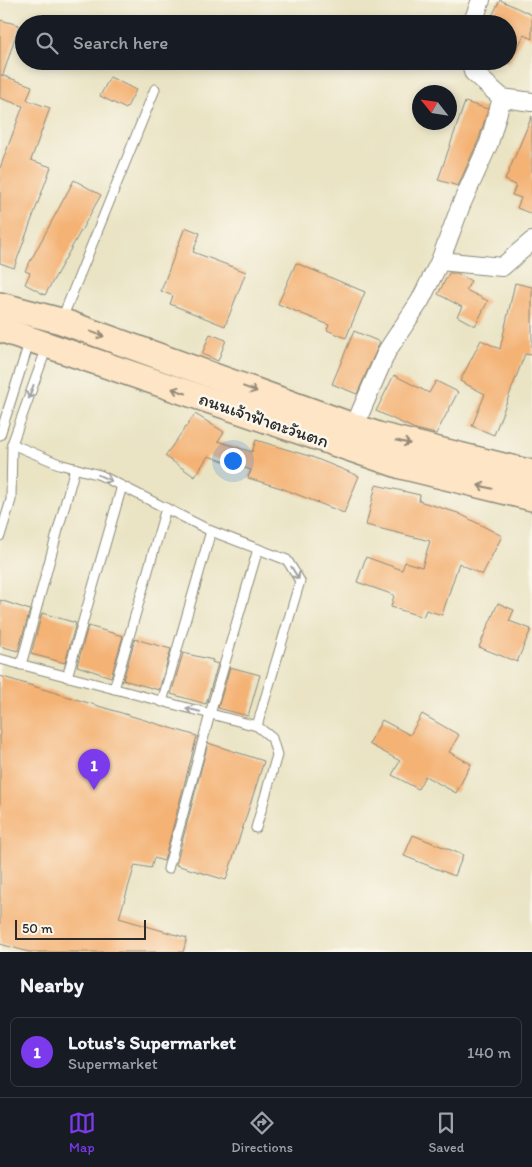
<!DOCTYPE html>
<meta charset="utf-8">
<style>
:root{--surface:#171b24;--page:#242831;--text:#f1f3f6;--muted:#9ea1a6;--line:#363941;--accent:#7c3aed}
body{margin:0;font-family:Itim,"Playpen Sans Thai",sans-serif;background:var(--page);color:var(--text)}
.compass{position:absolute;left:412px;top:85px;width:45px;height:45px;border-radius:50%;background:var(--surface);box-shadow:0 2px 8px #0003;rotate:300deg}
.scale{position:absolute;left:15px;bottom:12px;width:131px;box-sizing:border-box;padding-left:5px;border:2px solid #2b2b2b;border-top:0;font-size:14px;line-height:18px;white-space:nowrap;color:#2b2b2b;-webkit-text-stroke:4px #fbf7ec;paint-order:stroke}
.you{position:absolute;left:232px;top:460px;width:18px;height:18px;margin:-12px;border:4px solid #fff;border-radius:50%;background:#1a73e8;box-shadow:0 0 0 8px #1a73e833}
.badge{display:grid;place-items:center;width:32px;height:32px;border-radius:50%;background:var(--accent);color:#fff;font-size:16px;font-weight:700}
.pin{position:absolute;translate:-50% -41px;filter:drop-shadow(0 1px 2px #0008)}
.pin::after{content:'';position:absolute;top:26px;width:18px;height:15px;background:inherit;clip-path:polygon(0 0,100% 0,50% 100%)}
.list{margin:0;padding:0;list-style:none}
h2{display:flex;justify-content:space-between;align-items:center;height:65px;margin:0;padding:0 20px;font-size:21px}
h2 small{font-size:16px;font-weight:400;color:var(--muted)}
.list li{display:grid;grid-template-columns:32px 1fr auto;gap:15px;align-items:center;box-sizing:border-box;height:70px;margin:0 10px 10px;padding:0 10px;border:1px solid var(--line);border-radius:8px}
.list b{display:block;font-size:19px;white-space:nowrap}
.list p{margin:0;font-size:16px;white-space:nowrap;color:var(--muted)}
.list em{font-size:16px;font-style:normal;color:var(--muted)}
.icon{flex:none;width:28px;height:28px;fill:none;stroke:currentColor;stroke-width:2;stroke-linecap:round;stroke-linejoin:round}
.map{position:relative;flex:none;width:532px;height:952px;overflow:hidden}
.search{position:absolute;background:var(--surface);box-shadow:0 2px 8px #0003;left:15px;right:15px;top:15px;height:55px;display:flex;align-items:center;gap:12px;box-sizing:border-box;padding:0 18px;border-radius:28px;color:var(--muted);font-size:19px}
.sheet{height:145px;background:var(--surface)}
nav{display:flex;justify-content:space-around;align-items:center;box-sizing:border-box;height:70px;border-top:1px solid var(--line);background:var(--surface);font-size:14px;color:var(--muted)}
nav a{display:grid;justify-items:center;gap:2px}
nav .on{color:var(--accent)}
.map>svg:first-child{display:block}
.building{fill:#f4b275}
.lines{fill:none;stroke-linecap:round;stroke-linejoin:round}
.service-casing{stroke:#8a8878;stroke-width:11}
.minor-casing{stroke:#8a8878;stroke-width:20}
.secondary-casing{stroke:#8a8878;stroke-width:28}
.service{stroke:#fff;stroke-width:9}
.minor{stroke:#fff;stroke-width:18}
.secondary{stroke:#fde5c5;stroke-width:25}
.oneway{stroke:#948878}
.oneway2{stroke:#a0a0a0}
.labels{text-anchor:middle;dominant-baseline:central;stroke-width:5;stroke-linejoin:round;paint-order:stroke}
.street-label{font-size:18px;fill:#2b2b2b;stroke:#fbf7ec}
</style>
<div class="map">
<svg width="532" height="952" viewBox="0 0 532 952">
<rect width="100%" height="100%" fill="#fbf7ec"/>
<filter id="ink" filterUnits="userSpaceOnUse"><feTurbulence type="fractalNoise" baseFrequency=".02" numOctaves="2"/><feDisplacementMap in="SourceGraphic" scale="10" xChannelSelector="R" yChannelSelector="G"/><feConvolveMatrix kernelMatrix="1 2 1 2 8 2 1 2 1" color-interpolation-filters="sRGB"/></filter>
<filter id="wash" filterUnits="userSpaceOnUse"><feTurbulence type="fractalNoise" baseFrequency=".0096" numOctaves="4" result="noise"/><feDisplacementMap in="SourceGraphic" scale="20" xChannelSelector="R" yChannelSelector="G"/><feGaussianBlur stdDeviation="1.12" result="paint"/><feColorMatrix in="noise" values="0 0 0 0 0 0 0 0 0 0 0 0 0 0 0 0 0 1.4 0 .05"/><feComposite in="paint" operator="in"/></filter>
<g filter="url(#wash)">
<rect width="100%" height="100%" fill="#eae4c5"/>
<g id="blocks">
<!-- building -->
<g class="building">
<polygon points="500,0 532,15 532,39 524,35 508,66 508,24 488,24"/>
<polygon points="0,20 19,25 3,75 1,75 32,86 27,100 50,108 31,160 51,167 14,268 0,263 0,168 23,106 0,98"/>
<polygon points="110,77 136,90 126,109 100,96"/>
<polygon points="465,102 488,109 479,139 458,186 438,180"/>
<polygon points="532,116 532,214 517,208 521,198 512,195 516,185 505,180"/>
<polygon points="74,180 101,195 45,295 25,284 30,273 25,271"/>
<polygon points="185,227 200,233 193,252 246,272 225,326 170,304 173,296 161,291"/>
<polygon points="296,263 365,292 346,338 327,330 329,325 278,304"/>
<polygon points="449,273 457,273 471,281 466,290 488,301 475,326 457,316 462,307 438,294"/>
<polygon points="515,283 532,287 532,355 525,354 494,435 472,426 485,394 460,381 481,340 500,349"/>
<polygon points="354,331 380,342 357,394 332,384"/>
<polygon points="210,334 226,340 218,361 202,354"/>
<polygon points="394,375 429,393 436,381 458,392 436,434 415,429 376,411"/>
<polygon points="195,414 224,432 218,441 252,452 256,440 312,457 359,476 344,513 281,488 248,478 251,470 208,456 195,477 165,456"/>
<polygon points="376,485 420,495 419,501 458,513 502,536 482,575 459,563 442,615 426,610 423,617 391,607 394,595 357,582 366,557 402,570 405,562 422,567 430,541 366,525"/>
<polygon points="0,600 30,610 18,651 0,646"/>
<polygon points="498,603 514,610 509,621 531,629 517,662 479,647"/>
<polygon points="42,613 76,623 65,663 31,654"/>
<polygon points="88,626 123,636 111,677 77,666"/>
<polygon points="135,639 171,649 159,690 123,680"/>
<polygon points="183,653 213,660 212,662 218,664 206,704 171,694"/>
<polygon points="230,667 260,675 248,716 218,708"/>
<polygon points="0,676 197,736 164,861 154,858 151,868 135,865 119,918 187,938 183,952 29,952 0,944"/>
<polygon points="422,714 459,735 449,752 471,764 456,793 425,776 418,789 392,775 400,761 369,744 382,720 410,735"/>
<polygon points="208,743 264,761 226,880 176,865"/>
<polygon points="413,835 463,855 455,876 404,856"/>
</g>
</g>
</g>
<g filter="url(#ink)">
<use href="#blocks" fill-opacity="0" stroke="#8a8878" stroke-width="1"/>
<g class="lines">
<defs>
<g id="service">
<polyline points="61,321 155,89"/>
<polyline points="47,347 12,444 59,464 100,475 211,531 287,560 300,581 257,726"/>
<polyline points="0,435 30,340"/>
<polyline points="0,536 11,500 12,444"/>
<polyline points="0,659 257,726 272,738 277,755 256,828"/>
<polyline points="21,665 75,468"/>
<polyline points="67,677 122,486"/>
<polyline points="114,689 166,508"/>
<polyline points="162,702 211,531"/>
<polyline points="168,869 210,714 258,549"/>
</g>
<g id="minor">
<polyline points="472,24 481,0"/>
<polyline points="502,98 532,102"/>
<polyline points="440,261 502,267 532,241"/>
<polyline points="354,427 387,351 420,301 440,261 461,205 489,143 502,98 473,72 471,61"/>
</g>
<g id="secondary">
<polyline points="0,305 61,321 378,435 532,473"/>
<polyline points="0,329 401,466 532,498"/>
</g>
</defs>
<!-- service casing -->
<use href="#service" class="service-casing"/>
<!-- minor casing -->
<use href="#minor" class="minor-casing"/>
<!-- secondary casing -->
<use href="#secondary" class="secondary-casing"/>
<!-- service -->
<use href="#service" class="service"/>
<!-- minor -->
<use href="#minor" class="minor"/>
<!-- secondary -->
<use href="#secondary" class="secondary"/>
</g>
<!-- one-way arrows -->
<defs><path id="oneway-shaft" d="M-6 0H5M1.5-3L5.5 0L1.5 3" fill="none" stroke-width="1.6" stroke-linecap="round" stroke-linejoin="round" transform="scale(1.25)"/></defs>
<g class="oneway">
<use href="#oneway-shaft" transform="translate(97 334) rotate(20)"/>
<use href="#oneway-shaft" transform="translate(250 389) rotate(20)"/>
<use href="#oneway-shaft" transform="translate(179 391) rotate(-161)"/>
<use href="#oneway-shaft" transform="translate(403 442) rotate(14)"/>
<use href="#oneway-shaft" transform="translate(485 487) rotate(-166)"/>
</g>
<g class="oneway2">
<use href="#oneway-shaft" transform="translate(31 392) rotate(110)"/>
<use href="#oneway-shaft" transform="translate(105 478) rotate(25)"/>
<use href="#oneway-shaft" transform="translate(295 573) rotate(59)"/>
<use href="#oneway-shaft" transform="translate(193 710) rotate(-166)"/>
</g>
</g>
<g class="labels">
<!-- street labels -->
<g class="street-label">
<text transform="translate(264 420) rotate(19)">ถนนเจ้าฟ้าตะวันตก</text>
</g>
</g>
</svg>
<svg class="compass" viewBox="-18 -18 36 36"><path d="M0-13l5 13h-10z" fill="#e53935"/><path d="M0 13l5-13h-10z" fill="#9ea1a6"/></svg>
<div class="scale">50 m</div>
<div class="you"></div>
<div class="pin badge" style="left:94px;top:790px">1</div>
<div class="search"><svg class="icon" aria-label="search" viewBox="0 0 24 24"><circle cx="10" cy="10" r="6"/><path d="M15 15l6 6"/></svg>Search here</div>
</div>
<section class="sheet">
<h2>Nearby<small></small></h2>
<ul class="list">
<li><span class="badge">1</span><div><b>Lotus's Supermarket</b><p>Supermarket</p></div><em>140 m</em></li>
</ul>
</section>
<nav>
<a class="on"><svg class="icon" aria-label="map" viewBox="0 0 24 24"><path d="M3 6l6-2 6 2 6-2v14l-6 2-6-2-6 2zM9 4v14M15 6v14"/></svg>Map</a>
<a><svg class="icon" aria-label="directions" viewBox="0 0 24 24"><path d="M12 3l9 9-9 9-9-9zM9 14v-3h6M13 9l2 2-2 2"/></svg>Directions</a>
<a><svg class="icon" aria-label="saved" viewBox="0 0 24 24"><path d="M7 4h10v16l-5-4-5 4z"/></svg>Saved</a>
</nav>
